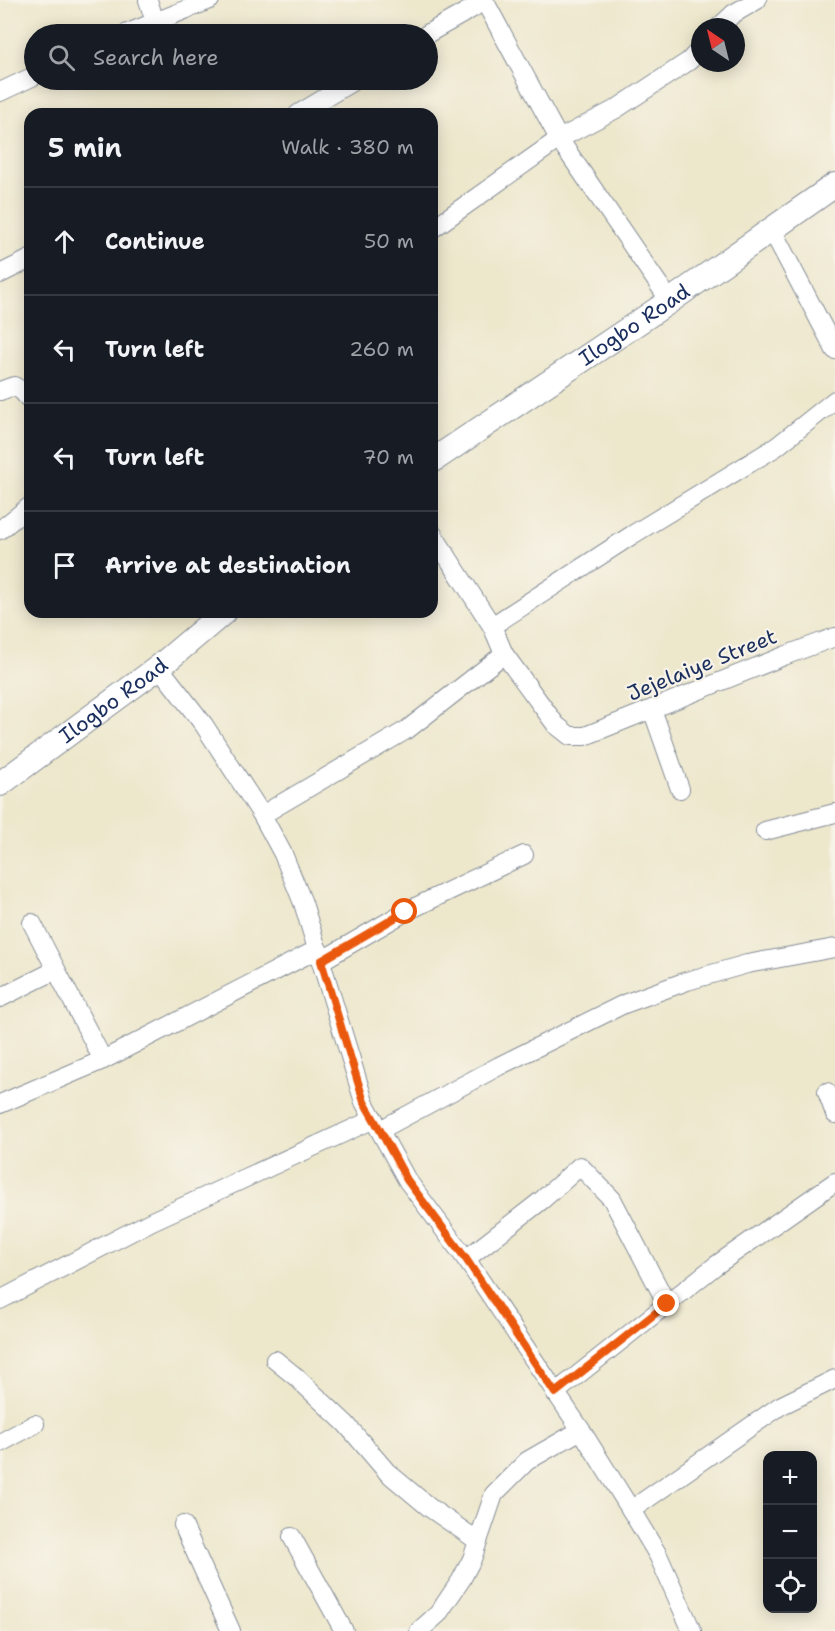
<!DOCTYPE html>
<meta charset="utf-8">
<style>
:root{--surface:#171b24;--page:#20242c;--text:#f1f3f6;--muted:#9ea1a6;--line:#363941}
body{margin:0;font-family:"Shantell Sans",sans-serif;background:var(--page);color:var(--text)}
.controls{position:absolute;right:18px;bottom:18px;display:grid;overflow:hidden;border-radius:12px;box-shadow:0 3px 15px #0003}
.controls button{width:54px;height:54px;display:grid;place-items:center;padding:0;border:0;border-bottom:2px solid var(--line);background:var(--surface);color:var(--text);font:30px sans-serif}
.compass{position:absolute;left:691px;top:18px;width:54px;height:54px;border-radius:50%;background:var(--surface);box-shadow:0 3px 15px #0003;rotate:325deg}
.stop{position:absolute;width:18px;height:18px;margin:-14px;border:4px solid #ea580c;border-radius:50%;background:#fff}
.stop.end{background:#ea580c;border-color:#fff;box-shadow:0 2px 6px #0008}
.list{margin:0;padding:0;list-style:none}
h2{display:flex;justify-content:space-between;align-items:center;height:78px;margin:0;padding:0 24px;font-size:26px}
h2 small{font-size:20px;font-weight:400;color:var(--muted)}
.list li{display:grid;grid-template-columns:39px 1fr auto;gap:18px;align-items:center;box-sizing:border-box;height:108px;padding:0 24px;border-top:2px solid var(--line)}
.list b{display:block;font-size:22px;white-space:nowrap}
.list em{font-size:20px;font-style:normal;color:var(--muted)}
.icon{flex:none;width:33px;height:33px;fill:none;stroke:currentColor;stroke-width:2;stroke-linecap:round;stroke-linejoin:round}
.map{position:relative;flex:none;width:835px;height:1631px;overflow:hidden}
.search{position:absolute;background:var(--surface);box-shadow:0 3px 15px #0003;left:24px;top:24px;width:414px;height:66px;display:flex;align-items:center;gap:15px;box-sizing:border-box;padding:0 21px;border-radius:33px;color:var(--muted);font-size:22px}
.panel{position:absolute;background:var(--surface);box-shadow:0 3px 15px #0003;left:24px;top:108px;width:414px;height:510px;border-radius:18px}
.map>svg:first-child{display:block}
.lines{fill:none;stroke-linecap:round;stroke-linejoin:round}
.minor-casing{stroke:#848b95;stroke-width:20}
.major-casing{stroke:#848b95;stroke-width:26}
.minor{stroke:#fff;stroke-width:18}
.major{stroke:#fff;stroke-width:24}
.route{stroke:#ea580c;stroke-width:8}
.labels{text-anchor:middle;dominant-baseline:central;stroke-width:4.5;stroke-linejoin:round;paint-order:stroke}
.street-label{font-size:21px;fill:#1b2f5e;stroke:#f7f3e8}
</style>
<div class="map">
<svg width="835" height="1631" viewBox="0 0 835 1631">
<rect width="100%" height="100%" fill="#f7f3e8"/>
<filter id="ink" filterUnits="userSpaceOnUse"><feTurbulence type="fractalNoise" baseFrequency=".0167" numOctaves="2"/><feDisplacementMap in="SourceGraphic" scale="12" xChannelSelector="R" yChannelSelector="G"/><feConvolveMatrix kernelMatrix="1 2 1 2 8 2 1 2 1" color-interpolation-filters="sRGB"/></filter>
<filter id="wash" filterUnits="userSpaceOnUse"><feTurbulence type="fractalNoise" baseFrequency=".008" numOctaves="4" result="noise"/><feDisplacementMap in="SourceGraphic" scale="24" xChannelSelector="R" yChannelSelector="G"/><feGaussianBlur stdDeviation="1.35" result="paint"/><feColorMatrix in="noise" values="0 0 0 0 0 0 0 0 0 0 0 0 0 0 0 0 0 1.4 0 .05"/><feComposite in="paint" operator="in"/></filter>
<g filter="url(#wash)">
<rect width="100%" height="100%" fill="#ede7cc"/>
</g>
<g filter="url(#ink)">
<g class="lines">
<defs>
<g id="minor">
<polyline points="484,0 559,139 670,301"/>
<polyline points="155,22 210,0"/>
<polyline points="719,27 733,14 757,0"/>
<polyline points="125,34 155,22 148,0"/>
<polyline points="427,34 473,8 483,0"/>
<polyline points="0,92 34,76"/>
<polyline points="298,114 355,80"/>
<polyline points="432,229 559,139 616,109 689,61 700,49"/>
<polyline points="772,230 835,350"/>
<polyline points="0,274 30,259"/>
<polyline points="0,391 14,386 22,391 30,400"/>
<polyline points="0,530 30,506"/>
<polyline points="432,533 492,626 504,654 556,725 570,736 585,736 784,656 835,637"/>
<polyline points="492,626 632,535 776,447 835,400"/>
<polyline points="159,667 204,725 262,815 283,854 303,903 364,1102 407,1180 466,1259 581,1430 631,1510 658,1555 692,1631"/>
<polyline points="652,709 680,789"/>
<polyline points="262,815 408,729 504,654"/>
<polyline points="765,831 835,813"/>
<polyline points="32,923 103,1060"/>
<polyline points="321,961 405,912 524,855"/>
<polyline points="0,998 56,970"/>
<polyline points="827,1092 835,1114"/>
<polyline points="0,1104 103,1060 318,949"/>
<polyline points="380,1130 499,1066 624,1004 687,981 747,964 835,948"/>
<polyline points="466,1259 542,1200 580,1166 612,1199 667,1304"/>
<polyline points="0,1300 152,1221 374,1119"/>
<polyline points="275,1360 296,1377 346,1424 387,1472 430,1508 478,1541"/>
<polyline points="555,1393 715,1266 835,1182"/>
<polyline points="0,1443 35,1424"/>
<polyline points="631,1510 780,1406 835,1379"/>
<polyline points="183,1525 231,1631"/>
<polyline points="292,1537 344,1631"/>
<polyline points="419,1631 438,1614 461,1580 472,1559 494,1494 527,1461 581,1430"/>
</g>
<g id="major">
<path id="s1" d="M432,461l238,-160 165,-116"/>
<path id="s2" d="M0,784l159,-117 65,-55"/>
</g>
</defs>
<!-- minor casing -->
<use href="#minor" class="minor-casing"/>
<!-- major casing -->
<use href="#major" class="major-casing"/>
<!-- minor -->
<use href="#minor" class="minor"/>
<!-- major -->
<use href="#major" class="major"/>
</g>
</g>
<g class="lines" filter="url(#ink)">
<!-- route -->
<polyline class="route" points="405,912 321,961 364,1102 380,1130 407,1180 466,1259 555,1393 667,1304"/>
</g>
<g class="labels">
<!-- street labels -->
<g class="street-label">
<text stroke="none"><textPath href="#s1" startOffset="244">Ilogbo Road</textPath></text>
<text transform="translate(702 665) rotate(-22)">Jejelaiye Street</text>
<text stroke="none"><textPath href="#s2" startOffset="141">Ilogbo Road</textPath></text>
</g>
</g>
</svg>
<div class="controls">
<button>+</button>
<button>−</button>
<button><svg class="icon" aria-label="locate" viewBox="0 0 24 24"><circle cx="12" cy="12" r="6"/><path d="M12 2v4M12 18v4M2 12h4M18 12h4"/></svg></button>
</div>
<svg class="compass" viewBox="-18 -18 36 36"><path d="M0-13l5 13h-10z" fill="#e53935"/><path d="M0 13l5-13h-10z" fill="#9ea1a6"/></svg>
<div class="stop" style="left:405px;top:912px"></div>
<div class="stop end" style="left:667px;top:1304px"></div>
<div class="search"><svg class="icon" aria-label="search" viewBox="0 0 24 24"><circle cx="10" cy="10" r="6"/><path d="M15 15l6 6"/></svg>Search here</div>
<section class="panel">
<h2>5 min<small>Walk · 380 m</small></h2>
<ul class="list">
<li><svg class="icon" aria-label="ahead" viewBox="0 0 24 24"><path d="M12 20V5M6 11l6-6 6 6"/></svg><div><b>Continue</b></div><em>50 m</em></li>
<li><svg class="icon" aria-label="left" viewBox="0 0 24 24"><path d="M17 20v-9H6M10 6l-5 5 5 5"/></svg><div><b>Turn left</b></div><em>260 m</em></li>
<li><svg class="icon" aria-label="left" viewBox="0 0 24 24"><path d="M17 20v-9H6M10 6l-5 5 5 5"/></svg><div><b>Turn left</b></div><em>70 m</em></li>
<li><svg class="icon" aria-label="arrive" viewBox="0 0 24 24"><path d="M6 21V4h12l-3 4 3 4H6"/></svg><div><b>Arrive at destination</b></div></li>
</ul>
</section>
</div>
